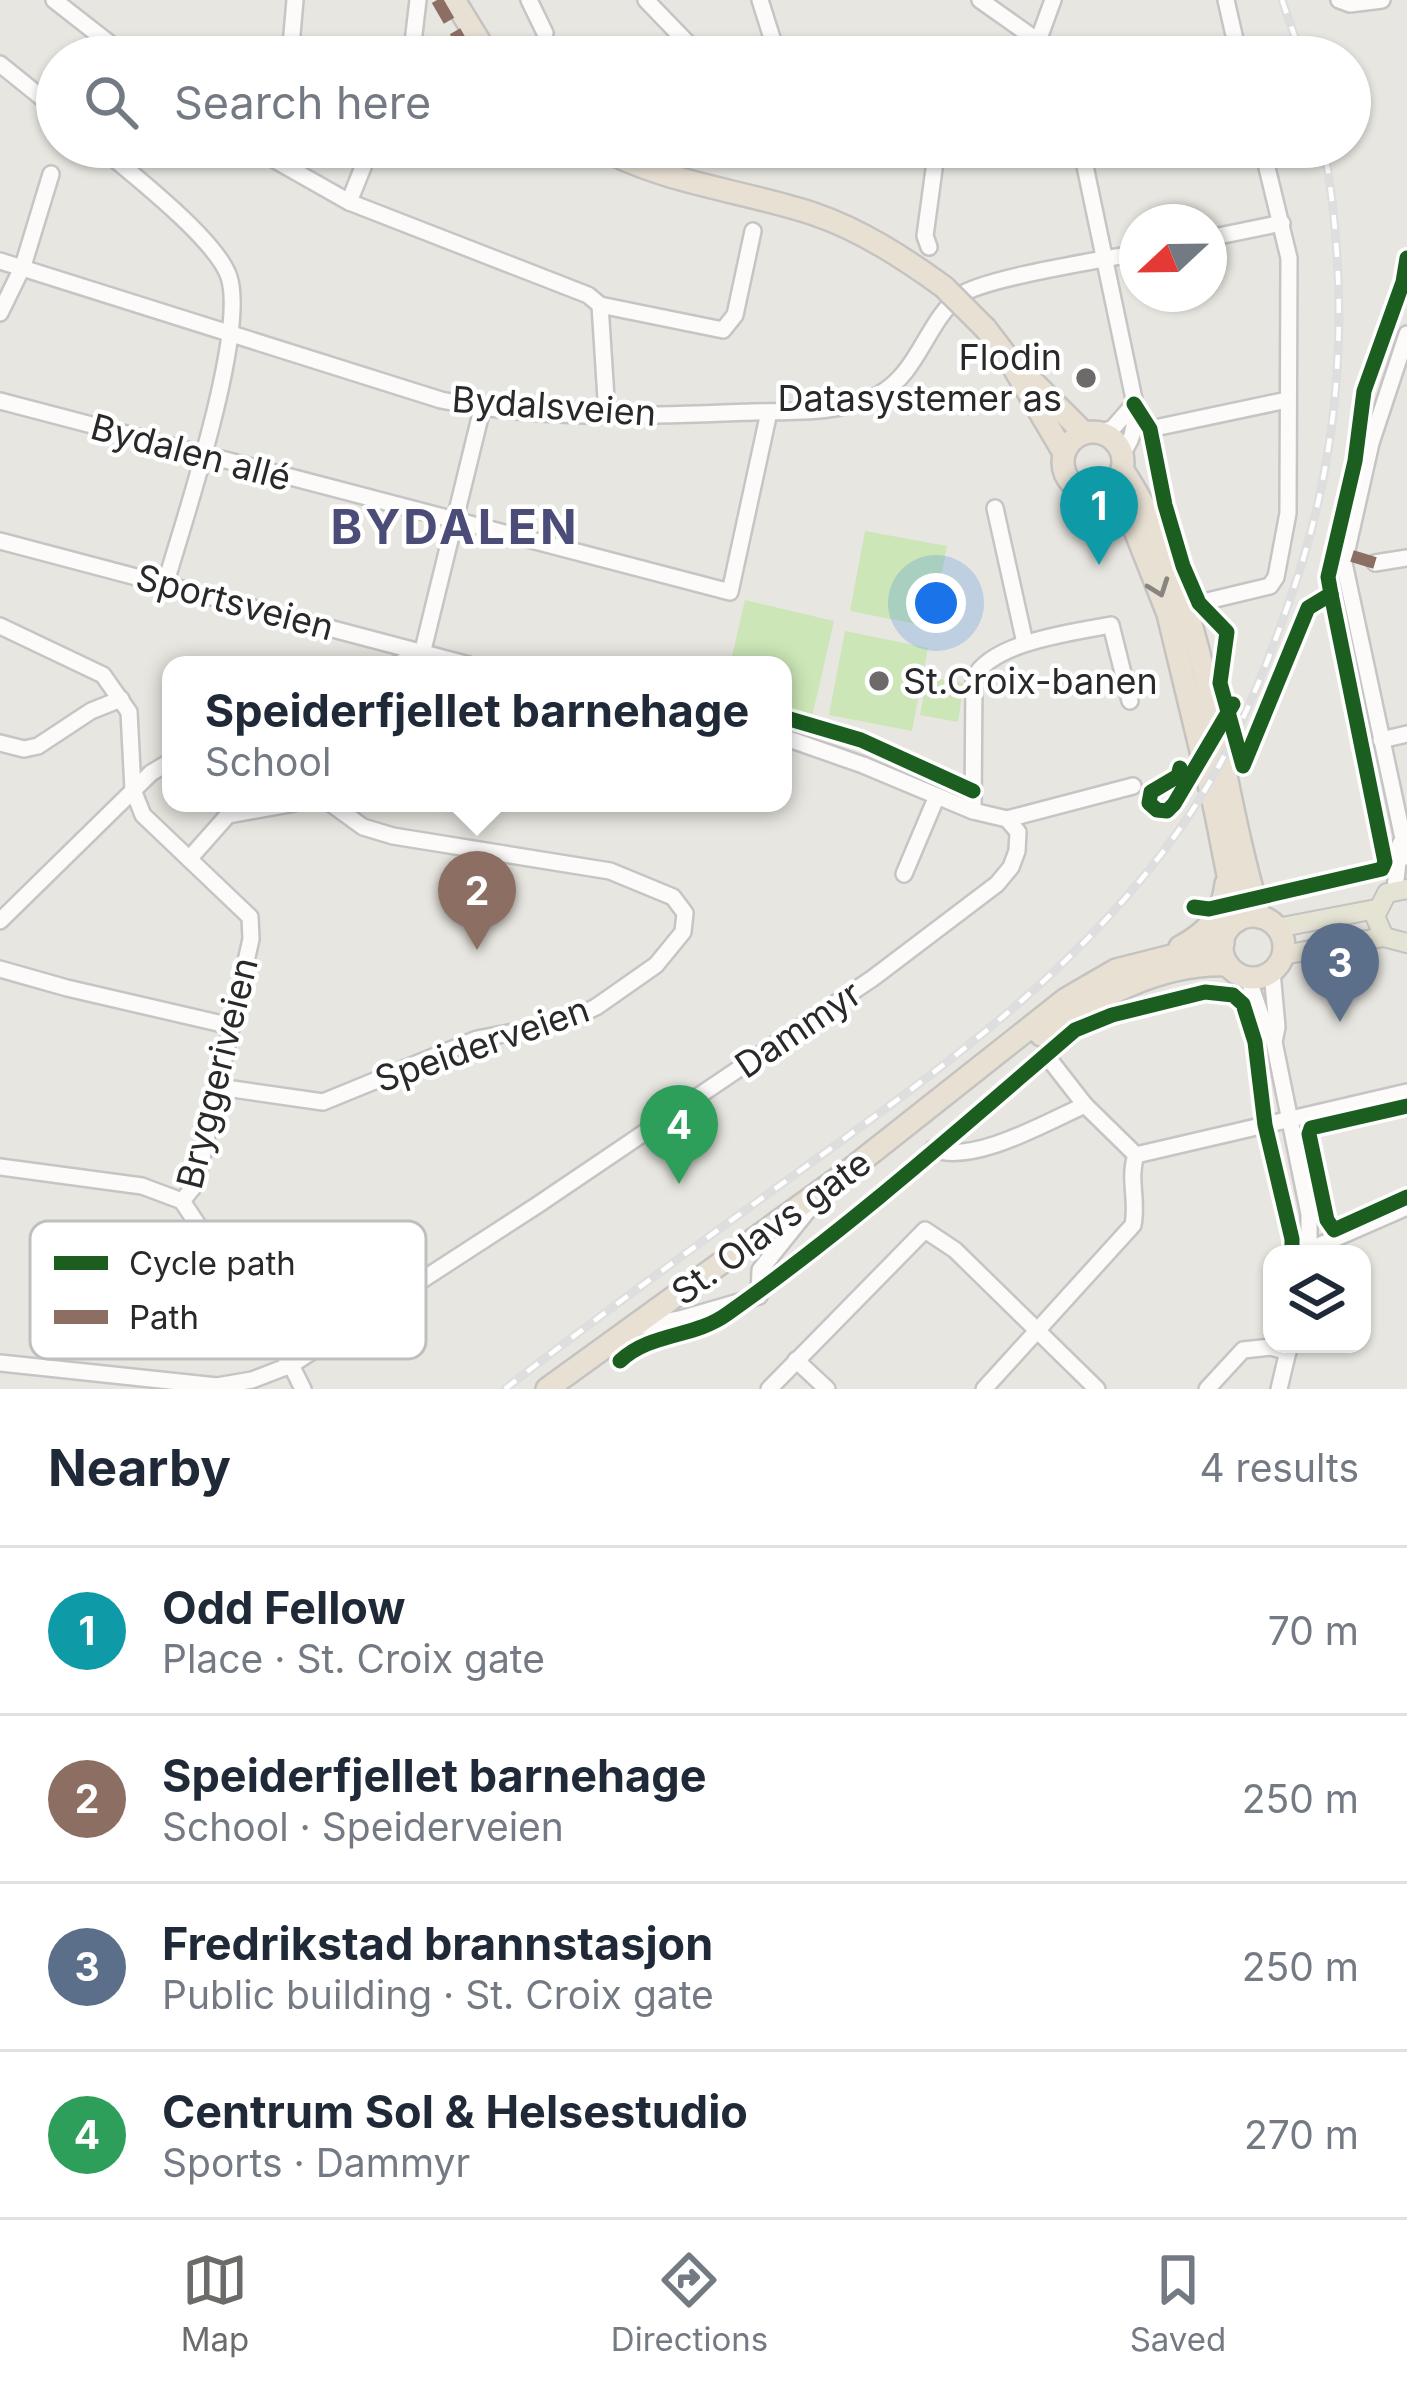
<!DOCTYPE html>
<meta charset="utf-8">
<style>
:root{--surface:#fff;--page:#f6f6f7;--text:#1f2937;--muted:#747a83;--line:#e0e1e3;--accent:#6c6b69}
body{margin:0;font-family:Inter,sans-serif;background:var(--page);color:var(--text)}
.controls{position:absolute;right:36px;bottom:36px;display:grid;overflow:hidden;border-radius:24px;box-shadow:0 3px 9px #0004}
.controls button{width:108px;height:108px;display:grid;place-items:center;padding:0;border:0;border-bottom:3px solid var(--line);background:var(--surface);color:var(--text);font:60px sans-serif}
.compass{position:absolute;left:1119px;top:204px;width:108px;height:108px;border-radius:50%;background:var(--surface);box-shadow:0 3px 9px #0004;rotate:248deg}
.you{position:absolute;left:936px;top:603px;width:42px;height:42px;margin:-30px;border:9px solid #fff;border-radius:50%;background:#1a73e8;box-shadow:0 0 0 18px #1a73e833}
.badge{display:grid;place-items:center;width:78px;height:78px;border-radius:50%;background:var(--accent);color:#fff;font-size:39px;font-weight:700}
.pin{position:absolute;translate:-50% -99px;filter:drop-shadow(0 3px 6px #0008)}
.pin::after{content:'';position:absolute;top:63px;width:42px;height:36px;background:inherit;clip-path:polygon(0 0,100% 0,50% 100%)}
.popup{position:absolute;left:162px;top:656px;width:630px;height:156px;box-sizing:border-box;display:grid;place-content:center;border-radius:24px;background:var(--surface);filter:drop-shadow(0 3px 9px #0005);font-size:39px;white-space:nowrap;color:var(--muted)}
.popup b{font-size:45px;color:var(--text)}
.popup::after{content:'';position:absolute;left:50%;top:100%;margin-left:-24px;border:24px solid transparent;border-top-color:var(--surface)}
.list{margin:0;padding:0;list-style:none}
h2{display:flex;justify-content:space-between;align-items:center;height:156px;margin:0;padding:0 48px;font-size:51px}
h2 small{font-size:39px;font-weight:400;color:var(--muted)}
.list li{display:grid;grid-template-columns:78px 1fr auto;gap:36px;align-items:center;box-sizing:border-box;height:168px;padding:0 48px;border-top:3px solid var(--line)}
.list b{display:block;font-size:45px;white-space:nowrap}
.list p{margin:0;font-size:39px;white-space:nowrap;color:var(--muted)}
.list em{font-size:39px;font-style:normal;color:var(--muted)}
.icon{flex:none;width:66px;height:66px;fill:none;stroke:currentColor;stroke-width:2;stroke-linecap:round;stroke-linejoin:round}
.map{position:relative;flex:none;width:1407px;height:1389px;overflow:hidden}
.search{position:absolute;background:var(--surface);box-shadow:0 3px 9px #0004;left:36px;right:36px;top:36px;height:132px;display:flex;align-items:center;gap:30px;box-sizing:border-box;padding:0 42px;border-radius:66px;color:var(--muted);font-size:45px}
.sheet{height:828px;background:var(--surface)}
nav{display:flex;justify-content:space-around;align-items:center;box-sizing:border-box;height:168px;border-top:3px solid var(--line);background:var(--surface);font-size:33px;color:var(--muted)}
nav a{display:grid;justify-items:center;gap:6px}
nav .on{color:var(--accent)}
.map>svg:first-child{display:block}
.pitch{fill:#cce6b7}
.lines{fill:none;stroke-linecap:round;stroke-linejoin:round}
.minor-casing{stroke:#c6c5c5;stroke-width:20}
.major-casing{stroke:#c4c3c1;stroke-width:22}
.highway-casing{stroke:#c4c3c1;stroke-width:26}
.minor{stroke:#fcfbfa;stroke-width:15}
.major{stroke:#e5e4d4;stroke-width:18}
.highway{stroke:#e8e0d3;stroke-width:21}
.rail-casing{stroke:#dedede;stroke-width:9}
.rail{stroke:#fff;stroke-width:4.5;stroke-dasharray:14;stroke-linecap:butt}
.highway-bridge-casing{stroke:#c4c3c1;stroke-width:26;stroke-linecap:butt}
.highway-bridge{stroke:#e8e0d3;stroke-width:21}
.quiet{stroke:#8d6e63;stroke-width:12;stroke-dasharray:24 12;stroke-linecap:butt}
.cycleway-casing{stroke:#fff;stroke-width:22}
.cycleway{stroke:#1b5e20;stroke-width:15}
.oneway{stroke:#88847e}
.poi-dot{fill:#6c6b69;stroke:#fff;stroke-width:4.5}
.labels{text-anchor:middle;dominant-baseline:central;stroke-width:9;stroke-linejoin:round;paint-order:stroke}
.poi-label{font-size:36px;fill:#292929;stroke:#fff;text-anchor:end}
.street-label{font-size:36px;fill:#292929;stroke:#fff}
.district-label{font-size:48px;font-weight:bold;letter-spacing:3px;fill:#4c4c78;stroke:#fff}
.key{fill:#fff;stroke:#bfbfbf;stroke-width:3}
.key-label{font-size:33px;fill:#292929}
</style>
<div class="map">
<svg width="1407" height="1389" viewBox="0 0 1407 1389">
<rect width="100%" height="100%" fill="#e8e6e0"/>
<!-- pitch -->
<g class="pitch">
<polygon points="865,531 947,546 932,627 850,611"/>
<polygon points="745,600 834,621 812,717 783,710 783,665 730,665"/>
<polygon points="845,631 928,648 912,731 829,715"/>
<polygon points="927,677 964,683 958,722 920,715"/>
</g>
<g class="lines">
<defs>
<g id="minor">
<polyline points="54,0 127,57"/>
<polyline points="529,0 545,33"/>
<polyline points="646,0 701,57"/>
<polyline points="760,0 778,57"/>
<polyline points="980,0 1038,41 1050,57"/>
<polyline points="1226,0 1239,57"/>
<polyline points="1339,0 1350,4 1382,0"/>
<polyline points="1038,41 1053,0"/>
<polyline points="412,51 418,0"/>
<polyline points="290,57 295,0"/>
<polyline points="0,64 57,110"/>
<path d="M100,147c32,27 117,93 129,130 18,56 -45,243 -63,305"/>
<polyline points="252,147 349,202 588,295 600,305 607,414"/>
<polyline points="447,147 488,151 500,147"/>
<path d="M1081,147l53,252c1,22 2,37 -12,54"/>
<polyline points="349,202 371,147"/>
<polyline points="1209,238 1282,223"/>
<polyline points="929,247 925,236 937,147"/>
<path d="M0,261l441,139c100,21 209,16 311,12 39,-1 90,2 126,-17 40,-21 48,-72 81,-99 23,-18 143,-36 178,-43"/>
<polyline points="600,305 723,330 735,315 753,231"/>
<polyline points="0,313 23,266 51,174"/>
<polyline points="1407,334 1371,443 1344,563 1407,857"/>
<polyline points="0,401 730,592 769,412"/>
<polyline points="1150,429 1287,400"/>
<polyline points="1101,433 1113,428 1134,404"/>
<polyline points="995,508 1025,643"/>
<polyline points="0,541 469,665"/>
<polyline points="1375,563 1407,558"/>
<polyline points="1199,603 1270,586 1276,577 1288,513 1289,258 1262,147"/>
<polyline points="0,626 103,675 129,712 133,790 143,815 250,917 251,939 196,1184 182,1201"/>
<polyline points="422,654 482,409"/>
<polyline points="395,665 422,654"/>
<polyline points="783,737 863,765 973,811 1007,819 1133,786"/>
<polyline points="1381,740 1407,734"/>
<polyline points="0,743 24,749 38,746 91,711 121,699"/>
<path d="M973,811l1,-133c18,-36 100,-46 137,-53l19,76"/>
<polyline points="189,859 228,815 295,803"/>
<polyline points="904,874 937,796"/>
<polyline points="1395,889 1400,844"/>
<polyline points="0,921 151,773 171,761"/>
<polyline points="0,969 67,988 231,1026"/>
<polyline points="1272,972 1277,1027 1274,1042"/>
<polyline points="1248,978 1266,1030 1274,1042 1309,1214 1309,1254"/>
<polyline points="1046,1055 1085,1105 1136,1155"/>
<polyline points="219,1087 323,1102 477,1039 562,1023 596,1007 656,965 683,932 685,913 673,897 610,871 393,836 363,827 330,803"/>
<path d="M933,1149c40,16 114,-27 152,-44"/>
<polyline points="1136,1155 1407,1092"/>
<polyline points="0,1167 142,1186 182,1201"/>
<polyline points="182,1201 291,1365 303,1389"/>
<polyline points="1311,1249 1407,1207"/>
<polyline points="759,1296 760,1270 813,1204"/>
<polyline points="640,1326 680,1319 759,1296"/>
<polyline points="796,1360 827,1389"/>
<polyline points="0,1363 217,1386 252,1380 291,1365 536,1206 873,978 997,884 1011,867 1017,851 1018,832 1007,819"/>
<polyline points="769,1389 925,1230 955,1250 1097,1389"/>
<path d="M984,1389l149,-164c5,-25 -5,-46 3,-70"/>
<polyline points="1207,1389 1243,1350 1271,1347 1288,1352"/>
<polyline points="1279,1389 1289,1347"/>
</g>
<g id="major">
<polyline points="1407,889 1387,893 1375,916 1384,937 1407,943"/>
<polyline points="1277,928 1376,909"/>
<polyline points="1283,955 1384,937"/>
</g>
<g id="highway">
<polyline points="454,0 489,57"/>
<path d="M599,147c64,36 146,44 215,67 47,16 90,44 130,73"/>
<polyline points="986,329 1008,358 1064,453"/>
<polyline points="1026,375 1084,433"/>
<circle cx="1093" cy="462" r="30"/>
<path d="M1122,469c89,134 92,298 138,448"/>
<polyline points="1099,492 1115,502 1132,523 1168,614 1215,809 1237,921"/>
<circle cx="1253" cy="947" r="31"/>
<path d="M1180,947c27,-14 42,-31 46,-63"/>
<path d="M1041,1035c54,-36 119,-73 187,-70"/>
<polyline points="547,1389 851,1169 1066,999 1116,970 1223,943"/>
</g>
</defs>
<!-- minor casing -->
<use href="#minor" class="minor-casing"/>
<!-- major casing -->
<use href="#major" class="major-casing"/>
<!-- highway casing -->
<use href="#highway" class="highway-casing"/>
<!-- minor -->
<use href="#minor" class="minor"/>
<!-- major -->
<use href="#major" class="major"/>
<!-- highway -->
<use href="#highway" class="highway"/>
<defs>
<g id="rail">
<polyline points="1282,0 1302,57"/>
<path d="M505,1389c105,-82 213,-159 321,-237 131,-95 259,-189 353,-322 50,-71 82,-147 110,-228 53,-147 62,-301 35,-455"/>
</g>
</defs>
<!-- rail casing -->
<use href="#rail" class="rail-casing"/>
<!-- rail -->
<use href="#rail" class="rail"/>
<defs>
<polyline id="highway-bridge" points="944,287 986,329"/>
</defs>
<!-- highway-bridge casing -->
<use href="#highway-bridge" class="highway-bridge-casing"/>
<!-- highway-bridge -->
<use href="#highway-bridge" class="highway-bridge"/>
<!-- quiet -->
<g class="quiet">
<polyline points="437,0 470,57"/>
<polyline points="1352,556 1375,563"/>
</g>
<defs>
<g id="cycleway">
<polyline points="1134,404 1150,429 1165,505 1183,566 1199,603 1227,632 1220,683 1243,766 1308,608 1331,594 1328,577 1355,461 1364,391 1403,282 1407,258"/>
<polyline points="783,717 861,740 973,791"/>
<polyline points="1180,768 1178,776 1151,792 1149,803 1157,810 1167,811 1174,804 1233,704"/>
<polyline points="1194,907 1209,909 1382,869 1385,862 1331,594"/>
<polyline points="1407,1106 1311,1128 1309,1134 1327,1220 1334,1230 1407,1197"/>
<path d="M620,1361c31,-29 74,-23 107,-47 122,-86 235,-187 348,-284l37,-15 93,-23 28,3 10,9 12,38 10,83 27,114v15"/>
</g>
</defs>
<!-- cycleway casing -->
<use href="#cycleway" class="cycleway-casing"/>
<!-- cycleway -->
<use href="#cycleway" class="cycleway"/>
</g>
<!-- one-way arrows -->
<defs><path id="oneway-chevron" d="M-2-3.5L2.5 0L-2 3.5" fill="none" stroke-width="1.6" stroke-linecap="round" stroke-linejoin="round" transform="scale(3)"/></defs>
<use class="oneway" href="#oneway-chevron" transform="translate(1159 588) rotate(70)"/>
<!-- markers -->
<g class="poi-dot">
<circle cx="1086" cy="378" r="12"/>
<circle cx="879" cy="681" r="12"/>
</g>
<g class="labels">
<!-- poi labels -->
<g class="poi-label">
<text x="1062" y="357">Flodin<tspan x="1062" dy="41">Datasystemer as</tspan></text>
<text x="903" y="681" text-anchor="start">St.Croix-banen</text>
</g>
<!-- street labels -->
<g class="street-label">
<text transform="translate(554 406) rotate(4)">Bydalsveien</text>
<text transform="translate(191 452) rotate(15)">Bydalen allé</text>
<text transform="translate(235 602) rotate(15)">Sportsveien</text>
<text transform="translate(798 1029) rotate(-34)">Dammyr</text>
<text transform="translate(482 1044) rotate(-19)">Speiderveien</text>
<text transform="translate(217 1073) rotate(-76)">Bryggeriveien</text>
<text transform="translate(771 1227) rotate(-36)">St. Olavs gate</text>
</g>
<!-- district labels -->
<g class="district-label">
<text x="455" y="526">BYDALEN</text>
</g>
</g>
<!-- legend -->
<rect x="30" y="1221" width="396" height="138" rx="18" class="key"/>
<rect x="54" y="1256" width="54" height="14" fill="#1b5e20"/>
<rect x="54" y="1310" width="54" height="14" fill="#8d6e63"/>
<g class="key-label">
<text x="129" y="1275">Cycle path</text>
<text x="129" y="1329">Path</text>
</g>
</svg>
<div class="controls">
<button><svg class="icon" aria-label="layers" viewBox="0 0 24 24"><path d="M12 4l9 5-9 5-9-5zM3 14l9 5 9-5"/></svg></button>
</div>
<svg class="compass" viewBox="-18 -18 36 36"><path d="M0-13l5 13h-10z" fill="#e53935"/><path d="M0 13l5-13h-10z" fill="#747a83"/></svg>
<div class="you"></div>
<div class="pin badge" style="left:1099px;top:565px;background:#0f9aa8">1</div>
<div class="pin badge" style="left:477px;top:950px;background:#8d6e63">2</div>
<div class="popup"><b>Speiderfjellet barnehage</b>School</div>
<div class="pin badge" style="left:1340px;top:1022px;background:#5c6f8a">3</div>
<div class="pin badge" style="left:679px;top:1184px;background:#2e9e5b">4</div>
<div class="search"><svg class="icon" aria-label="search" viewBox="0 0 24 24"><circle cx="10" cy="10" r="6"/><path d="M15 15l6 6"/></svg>Search here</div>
</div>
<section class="sheet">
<h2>Nearby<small>4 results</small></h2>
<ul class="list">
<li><span class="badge" style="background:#0f9aa8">1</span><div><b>Odd Fellow</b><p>Place · St. Croix gate</p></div><em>70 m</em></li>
<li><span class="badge" style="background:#8d6e63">2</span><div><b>Speiderfjellet barnehage</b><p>School · Speiderveien</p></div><em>250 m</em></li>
<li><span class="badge" style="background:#5c6f8a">3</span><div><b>Fredrikstad brannstasjon</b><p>Public building · St. Croix gate</p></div><em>250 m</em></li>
<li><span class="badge" style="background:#2e9e5b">4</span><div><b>Centrum Sol &amp; Helsestudio</b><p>Sports · Dammyr</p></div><em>270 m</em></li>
</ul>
</section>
<nav>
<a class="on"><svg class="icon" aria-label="map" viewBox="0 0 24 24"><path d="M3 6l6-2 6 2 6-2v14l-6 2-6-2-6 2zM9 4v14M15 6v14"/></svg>Map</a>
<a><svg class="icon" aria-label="directions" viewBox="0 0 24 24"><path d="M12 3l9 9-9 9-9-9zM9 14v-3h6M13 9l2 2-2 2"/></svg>Directions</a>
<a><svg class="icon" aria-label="saved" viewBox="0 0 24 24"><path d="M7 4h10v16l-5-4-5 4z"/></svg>Saved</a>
</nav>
